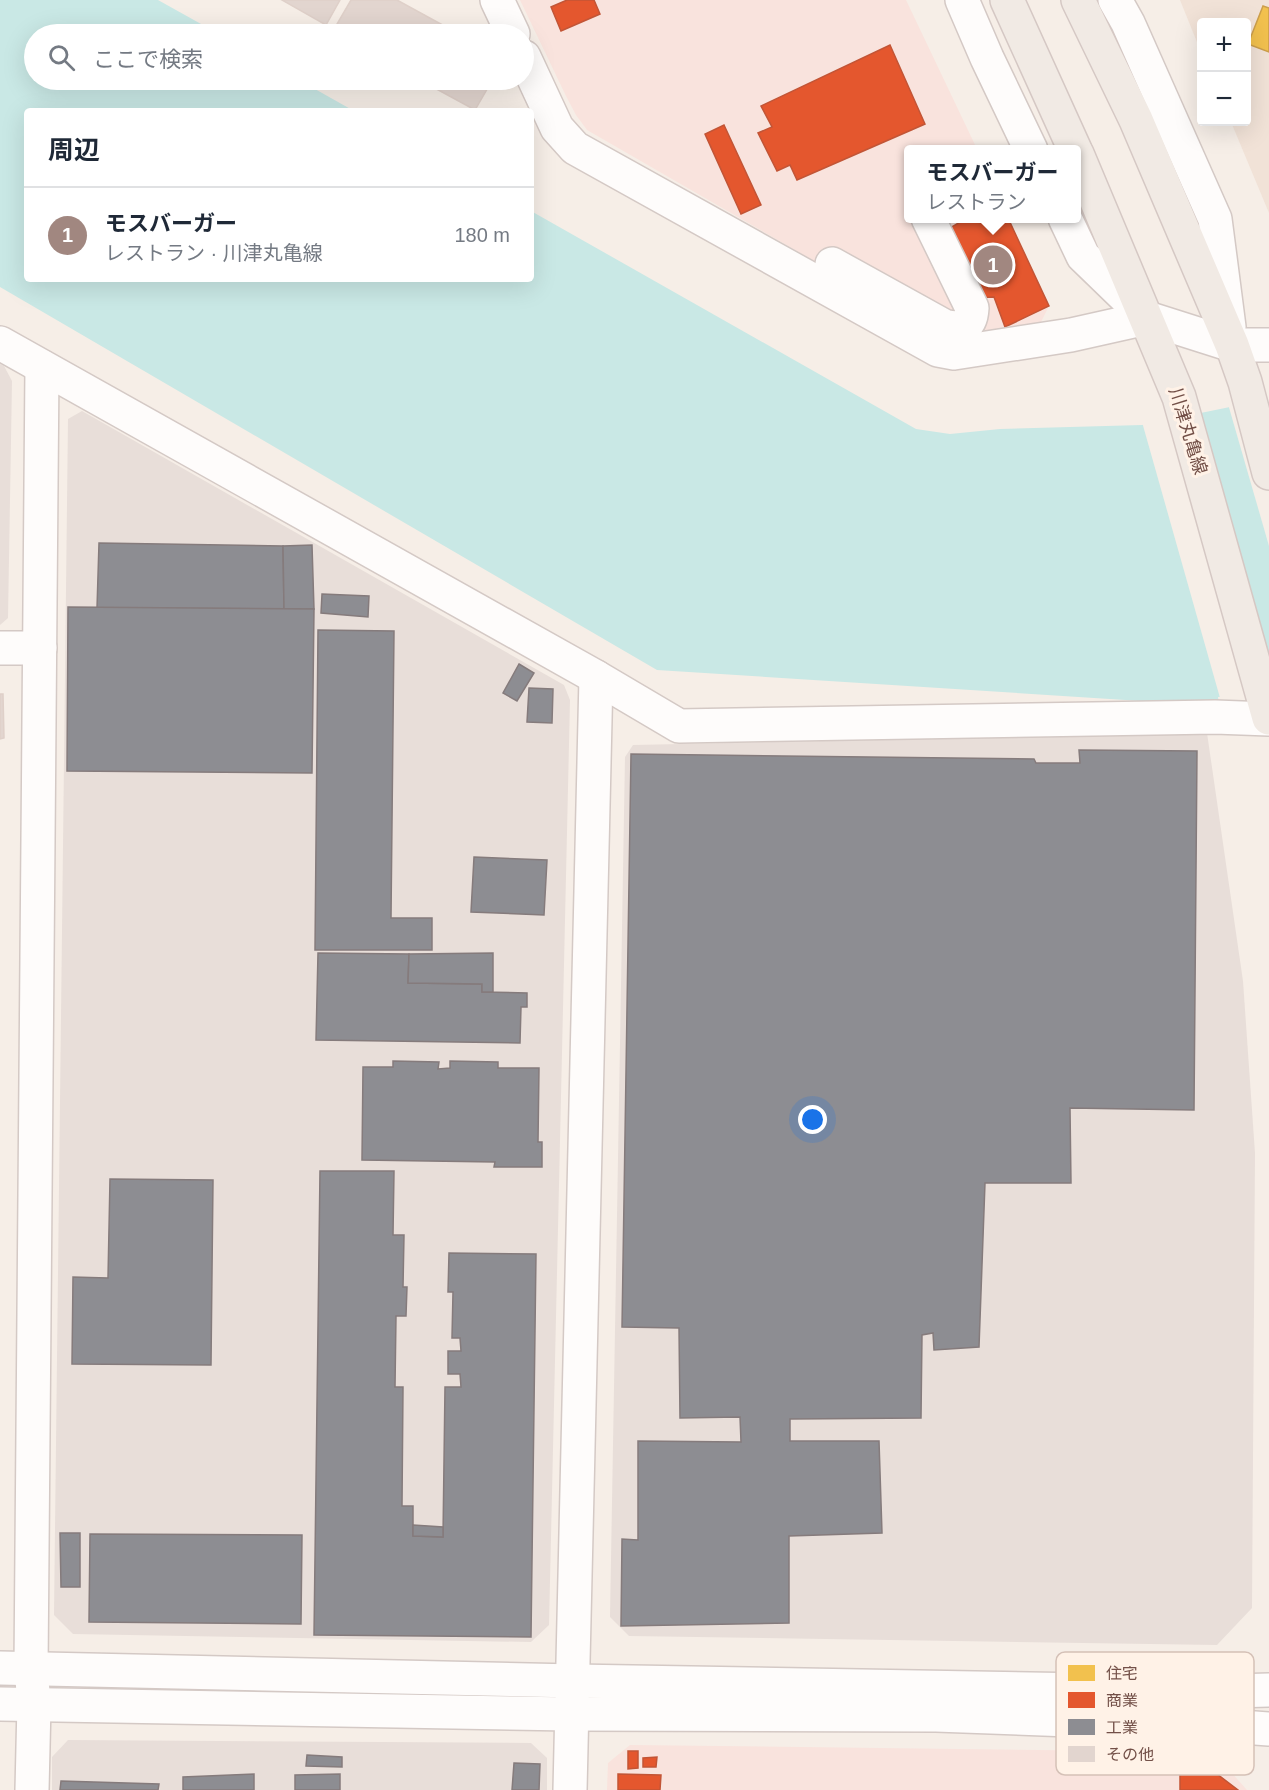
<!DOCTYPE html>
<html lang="ja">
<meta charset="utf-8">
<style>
:root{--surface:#fff;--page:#f2f2f3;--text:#1f2937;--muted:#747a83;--line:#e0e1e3;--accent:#a18780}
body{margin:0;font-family:Helvetica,"Noto Sans JP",sans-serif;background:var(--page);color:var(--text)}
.controls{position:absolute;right:18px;top:18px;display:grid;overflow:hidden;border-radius:6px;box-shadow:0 6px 24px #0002}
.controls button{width:54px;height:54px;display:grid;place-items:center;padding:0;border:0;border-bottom:2px solid var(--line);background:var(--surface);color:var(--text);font:30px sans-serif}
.you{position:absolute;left:813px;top:1120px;width:21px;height:21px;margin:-15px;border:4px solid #fff;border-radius:50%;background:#1a73e8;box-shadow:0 0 0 9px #1a73e833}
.badge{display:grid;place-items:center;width:39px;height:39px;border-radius:50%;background:var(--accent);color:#fff;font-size:20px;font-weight:700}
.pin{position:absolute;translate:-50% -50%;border:3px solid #fff;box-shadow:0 2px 6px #0006}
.popup{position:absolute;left:904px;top:145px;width:177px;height:78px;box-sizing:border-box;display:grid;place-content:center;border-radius:6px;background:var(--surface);filter:drop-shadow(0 2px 4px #0005);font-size:20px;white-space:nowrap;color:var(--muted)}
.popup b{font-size:22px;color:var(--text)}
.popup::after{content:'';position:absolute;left:50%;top:100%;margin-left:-12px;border:12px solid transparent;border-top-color:var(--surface)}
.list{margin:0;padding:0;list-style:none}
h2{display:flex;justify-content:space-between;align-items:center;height:78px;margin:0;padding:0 24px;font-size:26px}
h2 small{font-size:20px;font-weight:400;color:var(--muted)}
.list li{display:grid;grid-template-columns:39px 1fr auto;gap:18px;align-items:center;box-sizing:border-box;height:96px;padding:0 24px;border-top:2px solid var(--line)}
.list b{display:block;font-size:22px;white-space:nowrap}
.list p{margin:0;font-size:20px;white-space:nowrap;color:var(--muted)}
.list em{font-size:20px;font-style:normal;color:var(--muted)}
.icon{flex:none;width:33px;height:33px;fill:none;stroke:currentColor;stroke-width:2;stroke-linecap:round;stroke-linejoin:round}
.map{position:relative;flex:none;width:1269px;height:1790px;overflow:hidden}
.search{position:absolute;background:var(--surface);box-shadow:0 6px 24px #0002;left:24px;top:24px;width:510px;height:66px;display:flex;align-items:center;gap:15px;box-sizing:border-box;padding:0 21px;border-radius:33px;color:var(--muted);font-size:22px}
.panel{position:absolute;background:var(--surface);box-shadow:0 6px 24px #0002;left:24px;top:108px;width:510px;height:174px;border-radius:6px}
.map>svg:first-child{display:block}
.residential{fill:#f1e2d7}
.commercial{fill:#f9e3dd}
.industrial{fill:#e8ded9}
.water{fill:#c9e8e5}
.pier{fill:#f6eee7}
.homes{fill:#f2c14e;stroke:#cc9f4c;stroke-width:1.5}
.shops{fill:#e4572e;stroke:#c25536;stroke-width:1.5}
.industry{fill:#8d8d92;stroke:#857b7c;stroke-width:1.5}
.building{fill:#e2d5cf;stroke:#dfd0c9;stroke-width:1.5}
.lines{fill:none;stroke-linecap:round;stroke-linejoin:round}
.minor-casing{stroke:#d4c9c5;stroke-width:36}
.major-casing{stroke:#d5c8c4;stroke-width:36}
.minor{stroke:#fefcfb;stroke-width:33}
.major{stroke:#f1eae4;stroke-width:33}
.labels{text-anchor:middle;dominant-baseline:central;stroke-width:6;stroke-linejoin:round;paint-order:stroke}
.street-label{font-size:18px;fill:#735048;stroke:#fff2e7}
.key{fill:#fff2e7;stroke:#d5c1b7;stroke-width:1.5}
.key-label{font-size:16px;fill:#735048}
</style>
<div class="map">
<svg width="1269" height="1790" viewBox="0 0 1269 1790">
<rect width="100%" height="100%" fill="#f6eee7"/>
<!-- residential -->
<polygon class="residential" points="1180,0 1269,0 1269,213 1231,122 1246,122 1246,22 1202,22 1201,52"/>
<!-- commercial -->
<g class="commercial">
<polygon points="520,0 906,0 977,149 909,150 909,218 1008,219 1049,306 1039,326 946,337 587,130 576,115 566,96"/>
<polygon points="630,1745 1213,1752 1247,1790 607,1790 608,1763"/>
</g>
<!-- industrial -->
<g class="industrial">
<polygon points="0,364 4,366 12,381 8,618 0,625"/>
<polygon points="82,411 564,685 570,700 549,1625 531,1642 73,1634 54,1615 68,419"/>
<polygon points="1207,733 1243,981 1255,1153 1252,1608 1217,1645 629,1636 610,1617 625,757 633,745"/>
<polygon points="68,1740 531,1743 547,1758 547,1790 52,1790 52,1757"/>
</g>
<!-- water -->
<polygon class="water" points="0,0 158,0 219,34 34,34 34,80 299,80 354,111 27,111 27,279 531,279 531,211 916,429 950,434 1000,429 1142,425 1269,399 1269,694 1218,697 1219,706 657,670 0,287"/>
<!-- pier -->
<g class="pier">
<polygon points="1269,396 1269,546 1228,404"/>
<polygon points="1196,411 1269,697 1221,700 1222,705 1142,422"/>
</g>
<!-- homes -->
<polygon class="homes" points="1263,6 1269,8 1269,52 1248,44"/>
<!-- shops -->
<g class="shops">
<polygon points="567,0 594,0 600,14 561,31 551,7"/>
<polygon points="890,45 925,124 797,180 790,165 777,171 758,133 772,127 761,106"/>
<polygon points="724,125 761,205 741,214 705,134"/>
<polygon points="967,218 1008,218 1049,306 1005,327 994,297 973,298 943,232"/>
<polygon points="628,1751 638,1751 638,1768 628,1769"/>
<polygon points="657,1757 656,1767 643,1767 643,1758"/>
<rect x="1102" y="1760" width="29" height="10"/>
<polygon points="1180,1772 1217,1774 1238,1790 1180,1790"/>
<polygon points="618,1774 661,1775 660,1790 618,1790"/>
</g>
<!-- industry -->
<g class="industry">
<polygon points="99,543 283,546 284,609 97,608"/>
<polygon points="312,545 314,609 284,609 283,546"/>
<polygon points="322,594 369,596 368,617 321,613"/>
<polygon points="68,607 314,609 312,773 67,771"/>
<polygon points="318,630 394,631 391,918 432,918 432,950 315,950"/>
<polygon points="519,664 534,673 517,701 503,693"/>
<polygon points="529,688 553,689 552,723 527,722"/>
<polygon points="1079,750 1197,751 1194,1110 1070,1108 1071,1183 985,1183 979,1347 934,1350 933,1333 922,1335 921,1418 790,1419 790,1441 879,1441 882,1533 789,1536 789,1623 621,1626 622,1539 638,1540 638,1441 741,1442 740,1417 680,1418 679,1328 622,1327 631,754 1034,759 1036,763 1080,763"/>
<polygon points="474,857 547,860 544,915 471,912"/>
<polygon points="318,953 409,954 408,983 482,984 482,992 527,993 527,1007 521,1007 520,1043 316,1040"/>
<polygon points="493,953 493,992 482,992 482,984 408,983 409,954"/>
<polygon points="393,1061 439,1062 438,1069 450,1068 450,1061 498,1062 498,1068 539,1068 538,1142 542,1142 542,1167 494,1167 495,1162 362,1160 363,1067 393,1067"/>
<polygon points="320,1171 394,1171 393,1235 404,1235 403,1287 407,1287 406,1316 396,1316 395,1387 403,1387 402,1506 413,1506 413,1536 443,1537 445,1387 461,1387 460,1374 448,1374 448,1351 461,1351 460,1338 452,1338 453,1292 448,1292 449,1253 536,1254 531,1637 314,1635"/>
<polygon points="110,1179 213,1180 211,1365 72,1364 73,1277 108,1278"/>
<polygon points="413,1525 443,1527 443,1537 413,1536"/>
<polygon points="60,1533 80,1533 80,1587 61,1587"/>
<polygon points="90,1534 302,1535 301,1624 89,1622"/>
<polygon points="307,1755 342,1757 342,1767 306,1766"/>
<polygon points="514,1763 540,1764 539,1790 512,1790"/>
<polygon points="254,1774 254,1790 183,1790 183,1777"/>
<polygon points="340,1774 340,1790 295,1790 295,1775"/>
<polygon points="61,1781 159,1784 158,1790 60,1790"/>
</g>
<!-- building -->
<g class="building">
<polygon points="282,0 340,0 326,25"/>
<polygon points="351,0 397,0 459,34 339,34 333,31"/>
<polygon points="420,80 481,80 490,84 475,110"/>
<polygon points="0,694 3,694 4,738 0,739"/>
</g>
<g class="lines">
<defs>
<g id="minor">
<polyline points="497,0 513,34"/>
<polyline points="962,0 987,58 1031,150"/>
<polyline points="1115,0 1128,23 1215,219 1229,327"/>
<polyline points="524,57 557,128 575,148 938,350 954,353 1071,335 1147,318 1232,345 1269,345"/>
<polyline points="1065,218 1083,256 1146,317"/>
<path d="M832,264l112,62c17,4 27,2 28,-18l-44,-90"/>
<polyline points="0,343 596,677 679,726 1215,717 1269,719"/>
<polyline points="0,648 40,648"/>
<polyline points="0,1668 574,1681 1200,1692 1269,1690"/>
<polyline points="0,1704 571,1714 936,1715 1228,1726 1269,1729"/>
<polyline points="32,1790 34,1704 31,1668 42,367"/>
<polyline points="570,1790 596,677"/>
</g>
<g id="major">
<polyline points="1007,0 1075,150"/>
<polyline points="1078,0 1136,120 1232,345 1245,382 1269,473"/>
<polyline points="1077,154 1179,397 1269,718"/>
</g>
</defs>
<!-- minor casing -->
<use href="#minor" class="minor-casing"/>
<!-- major casing -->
<use href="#major" class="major-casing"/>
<!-- minor -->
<use href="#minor" class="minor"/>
<!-- major -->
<use href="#major" class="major"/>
</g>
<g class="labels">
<!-- street labels -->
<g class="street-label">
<text transform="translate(1188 431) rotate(73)">川津丸亀線</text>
</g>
</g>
<!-- legend -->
<rect x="1056" y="1652" width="198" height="123" rx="9" class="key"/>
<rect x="1068" y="1665" width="27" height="16" fill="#f2c14e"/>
<rect x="1068" y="1692" width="27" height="16" fill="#e4572e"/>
<rect x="1068" y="1719" width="27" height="16" fill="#8d8d92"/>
<rect x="1068" y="1746" width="27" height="16" fill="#e2d5cf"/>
<g class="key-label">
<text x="1106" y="1679">住宅</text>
<text x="1106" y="1706">商業</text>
<text x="1106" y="1733">工業</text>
<text x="1106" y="1760">その他</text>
</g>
</svg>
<div class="controls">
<button>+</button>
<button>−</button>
</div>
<div class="you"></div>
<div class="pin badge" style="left:993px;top:265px">1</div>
<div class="popup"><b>モスバーガー</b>レストラン</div>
<div class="search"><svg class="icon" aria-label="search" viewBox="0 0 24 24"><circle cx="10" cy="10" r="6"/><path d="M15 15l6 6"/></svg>ここで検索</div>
<section class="panel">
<h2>周辺<small></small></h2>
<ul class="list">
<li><span class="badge">1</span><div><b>モスバーガー</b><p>レストラン · 川津丸亀線</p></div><em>180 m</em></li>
</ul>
</section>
</div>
